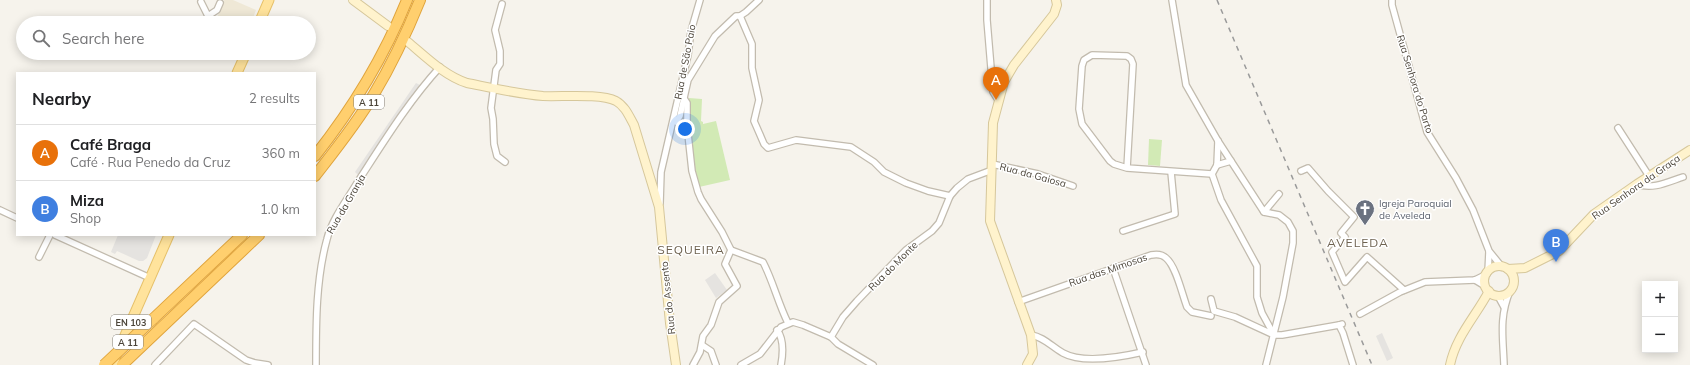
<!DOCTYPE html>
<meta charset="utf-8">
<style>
:root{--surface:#fff;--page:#f6f6f6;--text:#202124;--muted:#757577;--line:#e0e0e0;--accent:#2563eb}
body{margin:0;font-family:Mulish,sans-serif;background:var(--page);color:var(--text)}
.controls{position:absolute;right:12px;bottom:12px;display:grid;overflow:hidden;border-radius:0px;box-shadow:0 2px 10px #0003}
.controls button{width:36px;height:36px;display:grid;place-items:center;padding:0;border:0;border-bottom:1px solid var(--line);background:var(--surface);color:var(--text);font:20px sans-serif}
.you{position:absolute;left:685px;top:129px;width:14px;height:14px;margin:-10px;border:3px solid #fff;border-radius:50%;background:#1a73e8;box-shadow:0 0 0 6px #1a73e833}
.badge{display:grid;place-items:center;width:26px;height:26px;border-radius:50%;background:var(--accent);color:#fff;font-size:13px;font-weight:700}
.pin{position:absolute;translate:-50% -33px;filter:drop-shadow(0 1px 2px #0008)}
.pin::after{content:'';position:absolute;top:21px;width:14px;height:12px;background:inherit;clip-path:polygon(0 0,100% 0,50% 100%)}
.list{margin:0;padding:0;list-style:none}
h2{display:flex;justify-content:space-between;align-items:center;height:52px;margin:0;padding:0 16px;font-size:17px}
h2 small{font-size:13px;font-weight:400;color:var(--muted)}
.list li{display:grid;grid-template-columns:26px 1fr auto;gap:12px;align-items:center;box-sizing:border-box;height:56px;padding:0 16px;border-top:1px solid var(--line)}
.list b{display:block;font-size:15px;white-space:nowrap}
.list p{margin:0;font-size:13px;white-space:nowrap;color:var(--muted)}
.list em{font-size:13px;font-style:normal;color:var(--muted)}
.icon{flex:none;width:22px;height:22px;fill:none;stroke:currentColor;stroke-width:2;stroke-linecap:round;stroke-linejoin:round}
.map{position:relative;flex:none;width:1690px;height:365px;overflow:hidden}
.search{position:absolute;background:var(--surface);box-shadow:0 2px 10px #0003;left:16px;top:16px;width:300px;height:44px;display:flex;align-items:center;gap:10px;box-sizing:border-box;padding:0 14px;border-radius:22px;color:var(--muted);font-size:15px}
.panel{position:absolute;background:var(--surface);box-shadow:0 2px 10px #0003;left:16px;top:72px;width:300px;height:164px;border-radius:0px}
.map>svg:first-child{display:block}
.education{fill:#efe8d6}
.green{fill:#d2eab5}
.parking{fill:#e5e3e0}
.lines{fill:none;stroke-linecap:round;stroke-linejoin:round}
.street-casing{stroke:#c2bbae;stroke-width:8}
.secondary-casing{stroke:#d6c79b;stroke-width:10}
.primary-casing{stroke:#e6c16a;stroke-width:11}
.highway-casing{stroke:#e0a43c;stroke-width:12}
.street{stroke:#fff;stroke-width:5.5}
.secondary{stroke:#fff3cd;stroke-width:8}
.primary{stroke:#ffe39c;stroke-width:9}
.highway{stroke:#ffcf6e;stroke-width:10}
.rail{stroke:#9a9a9a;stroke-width:1.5;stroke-dasharray:5 5;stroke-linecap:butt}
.highway-bridge-casing{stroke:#e0a43c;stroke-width:12;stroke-linecap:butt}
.highway-bridge{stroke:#ffcf6e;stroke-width:10}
.labels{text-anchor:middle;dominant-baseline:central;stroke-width:3;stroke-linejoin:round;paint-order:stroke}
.shield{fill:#fff;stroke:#817c74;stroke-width:1}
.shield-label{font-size:9px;font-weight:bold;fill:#4b4439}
.street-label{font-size:10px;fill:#4b4439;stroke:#fff}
.worship-label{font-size:10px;fill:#5b616d;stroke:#fff;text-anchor:start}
.quarter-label{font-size:12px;letter-spacing:1px;fill:#6e6250;stroke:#fff}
</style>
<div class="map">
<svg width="1690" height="365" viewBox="0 0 1690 365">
<rect width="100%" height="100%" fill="#f6f3ec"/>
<!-- education -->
<polygon class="education" points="224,0 233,0 256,10 251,23 215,23"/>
<!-- green -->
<g class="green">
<path d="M689,98l13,1 -1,22 2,1v2l13,-3 14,59 -31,7c-7,-33 -11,-55 -10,-89z"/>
<polygon points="1149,139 1162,140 1160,166 1148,165"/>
</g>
<!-- parking -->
<g class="parking">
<polygon points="416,83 420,85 358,175 355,172"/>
<polygon points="118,235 156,235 147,258 143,261 139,261 117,251 115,254 111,252"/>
<polygon points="715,273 727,290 716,298 705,280"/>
<polygon points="1382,333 1393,358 1387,361 1376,336"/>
</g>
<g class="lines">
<defs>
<g id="street">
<polyline points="987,0 987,20 993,92 998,100"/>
<polyline points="1172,0 1186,85 1218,141 1264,212 1279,215 1288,222 1293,231 1293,243 1283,297 1266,365"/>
<polyline points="1392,0 1392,5 1427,132 1456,178 1473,210 1489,251 1502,267"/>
<polyline points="201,2 208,16"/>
<polyline points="502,4 495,30 500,51 500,64 496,70 491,108 493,119 494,144 497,156 505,162"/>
<polyline points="740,16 752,44 752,68 759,100 754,121 764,144 768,148 796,140 851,147 874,162 884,172 906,183 928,191 950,196"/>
<polyline points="209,23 208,16 217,10 220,3"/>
<polyline points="683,97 687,103 687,125 692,171 698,192 701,199 722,232 731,250 725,264 737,286 719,302 711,325 703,336 700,352 693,365"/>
<polyline points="676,122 680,116 688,80 715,36 736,16 740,16 746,12 759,0"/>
<polyline points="1618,128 1649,176"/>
<polyline points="1218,141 1217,165 1212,174 1221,200 1257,266 1257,297 1262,313 1274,335"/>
<polyline points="992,164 1038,174 1073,186"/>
<polyline points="1217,165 1231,161"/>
<polyline points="1127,168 1133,64 1131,59 1127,56 1092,55 1084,60 1082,66 1079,109 1082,124 1110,161 1114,164 1127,168 1212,174"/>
<polyline points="1301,171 1308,168 1328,191 1354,217 1341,233 1345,237 1332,252 1345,282 1367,257 1404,290"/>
<path d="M1637,184c15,6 31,-2 46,-7"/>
<polyline points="660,203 661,172 688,55 691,31 700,0"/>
<polyline points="0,210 17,218"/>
<polyline points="1264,212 1279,194"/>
<polyline points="1123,231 1175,214 1171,172"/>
<polyline points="55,235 150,278"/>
<path d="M731,250l32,12c10,19 15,41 25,61"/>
<polyline points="39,257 50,235"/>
<polyline points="1113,268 1146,365"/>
<polyline points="1488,272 1489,252"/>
<polyline points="1475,280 1485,286"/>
<polyline points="1498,296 1504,307"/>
<polyline points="1211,299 1214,311 1235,317 1274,335 1282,335 1339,325"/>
<path d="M1018,302l133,-47c5,-1 11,-1 15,3 10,8 16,36 21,49l5,5 19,4"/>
<polyline points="1360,314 1400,292 1425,282 1475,280 1487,274"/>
<polyline points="1342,324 1339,325 1343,333 1353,365"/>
<path d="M777,330c7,9 6,24 4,35"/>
<path d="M1031,335c13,2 21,12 32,18 20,11 58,4 80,-1"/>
<polyline points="831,337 843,317 857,301 906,250 932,231 939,223 950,196 957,188 968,179 992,170"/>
<polyline points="702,345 711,351 716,365"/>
<polyline points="155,365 194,324 246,360 255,363 268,365"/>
<path d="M316,365c0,-42 0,-86 11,-126 5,-20 20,-39 30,-56 26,-40 51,-81 83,-116"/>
<polyline points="741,365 760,354 781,327 793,322 803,325 831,337 838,344 873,365"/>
<path d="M1504,365c-1,-28 -5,-48 6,-74"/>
</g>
<g id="secondary">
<polyline points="353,0 388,26"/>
<path d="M408,42c18,15 37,34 59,41 25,5 51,11 76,13 18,1 57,-3 73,5 9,5 13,15 18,24l25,82 11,116 6,42"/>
<circle cx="1499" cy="281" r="15"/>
<polyline points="1508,269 1525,268 1559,251 1594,214 1637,184 1690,150"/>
<polyline points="1027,365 1033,354 1031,335 990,221 993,123 1004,82 1014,65 1054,14 1057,5 1056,0"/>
<path d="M1450,365c6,-29 26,-49 39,-74"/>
</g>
<g id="primary">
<polyline points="259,23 269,0"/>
<polyline points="237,73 246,53"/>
<polyline points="112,365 169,235"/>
</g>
<g id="highway">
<path d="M315,156c38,-48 69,-99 92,-156"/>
<path d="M315,176c21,-27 42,-53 59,-82 18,-30 33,-62 46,-94"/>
<polyline points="153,319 242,235"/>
<polyline points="122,365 259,235"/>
</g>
</defs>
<!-- street casing -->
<use href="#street" class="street-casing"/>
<!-- secondary casing -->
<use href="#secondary" class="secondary-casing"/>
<!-- primary casing -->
<use href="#primary" class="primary-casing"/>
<!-- highway casing -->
<use href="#highway" class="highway-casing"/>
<!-- street -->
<use href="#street" class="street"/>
<!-- secondary -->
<use href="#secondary" class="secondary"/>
<!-- primary -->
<use href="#primary" class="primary"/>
<!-- highway -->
<use href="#highway" class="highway"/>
<!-- rail -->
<polyline class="rail" points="1217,0 1372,365"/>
<defs>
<polyline id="highway-bridge" points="104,365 153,319"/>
</defs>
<!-- highway-bridge casing -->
<use href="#highway-bridge" class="highway-bridge-casing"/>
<!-- highway-bridge -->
<use href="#highway-bridge" class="highway-bridge"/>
</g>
<!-- icons -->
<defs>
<symbol id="church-pin" viewBox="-11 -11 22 30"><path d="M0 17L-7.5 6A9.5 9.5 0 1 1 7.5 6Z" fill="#6b7280" stroke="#fff"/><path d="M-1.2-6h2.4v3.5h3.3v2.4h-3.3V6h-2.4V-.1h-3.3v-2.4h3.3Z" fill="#fff"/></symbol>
</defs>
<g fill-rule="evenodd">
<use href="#church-pin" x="1354" y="198" width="22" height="30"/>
</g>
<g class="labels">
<!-- shield labels -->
<g class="shield">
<rect x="354" y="95" width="30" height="14" rx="3"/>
<rect x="111" y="315" width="40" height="14" rx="3"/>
<rect x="113" y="335" width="30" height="14" rx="3"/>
</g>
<g class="shield-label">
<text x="369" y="102">A 11</text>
<text x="131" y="322">EN 103</text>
<text x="128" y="342">A 11</text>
</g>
<!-- street labels -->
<g class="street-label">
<text transform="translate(685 62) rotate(-79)">Rua de São Paio</text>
<text transform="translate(1415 84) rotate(73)">Rua Senhora do Parto</text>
<text transform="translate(1033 175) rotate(15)">Rua da Gaiosa</text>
<text transform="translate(1636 187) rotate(-35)">Rua Senhora da Graça</text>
<text transform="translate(346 204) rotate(-60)">Rua da Granja</text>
<text transform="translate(893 266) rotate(-45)">Rua do Monte</text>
<text transform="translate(1108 270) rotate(-19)">Rua das Mimosas</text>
<text transform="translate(668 298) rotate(-96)">Rua do Assento</text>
</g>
<!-- worship labels -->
<g class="worship-label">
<text x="1379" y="203">Igreja Paroquial<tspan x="1379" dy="12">de Aveleda</tspan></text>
</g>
<!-- quarter labels -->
<g class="quarter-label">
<text x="1358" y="242">AVELEDA</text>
<text x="691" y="249">SEQUEIRA</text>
</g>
</g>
</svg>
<div class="controls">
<button>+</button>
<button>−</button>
</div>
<div class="you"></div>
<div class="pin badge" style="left:996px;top:100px;background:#e8710a">A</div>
<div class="pin badge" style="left:1556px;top:262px;background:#3f7fe0">B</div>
<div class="search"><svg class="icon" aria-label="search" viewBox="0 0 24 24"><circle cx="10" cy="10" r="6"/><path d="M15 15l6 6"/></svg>Search here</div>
<section class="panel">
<h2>Nearby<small>2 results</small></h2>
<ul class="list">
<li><span class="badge" style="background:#e8710a">A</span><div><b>Café Braga</b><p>Café · Rua Penedo da Cruz</p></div><em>360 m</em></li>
<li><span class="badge" style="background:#3f7fe0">B</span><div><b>Miza</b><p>Shop</p></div><em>1.0 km</em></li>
</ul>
</section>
</div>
